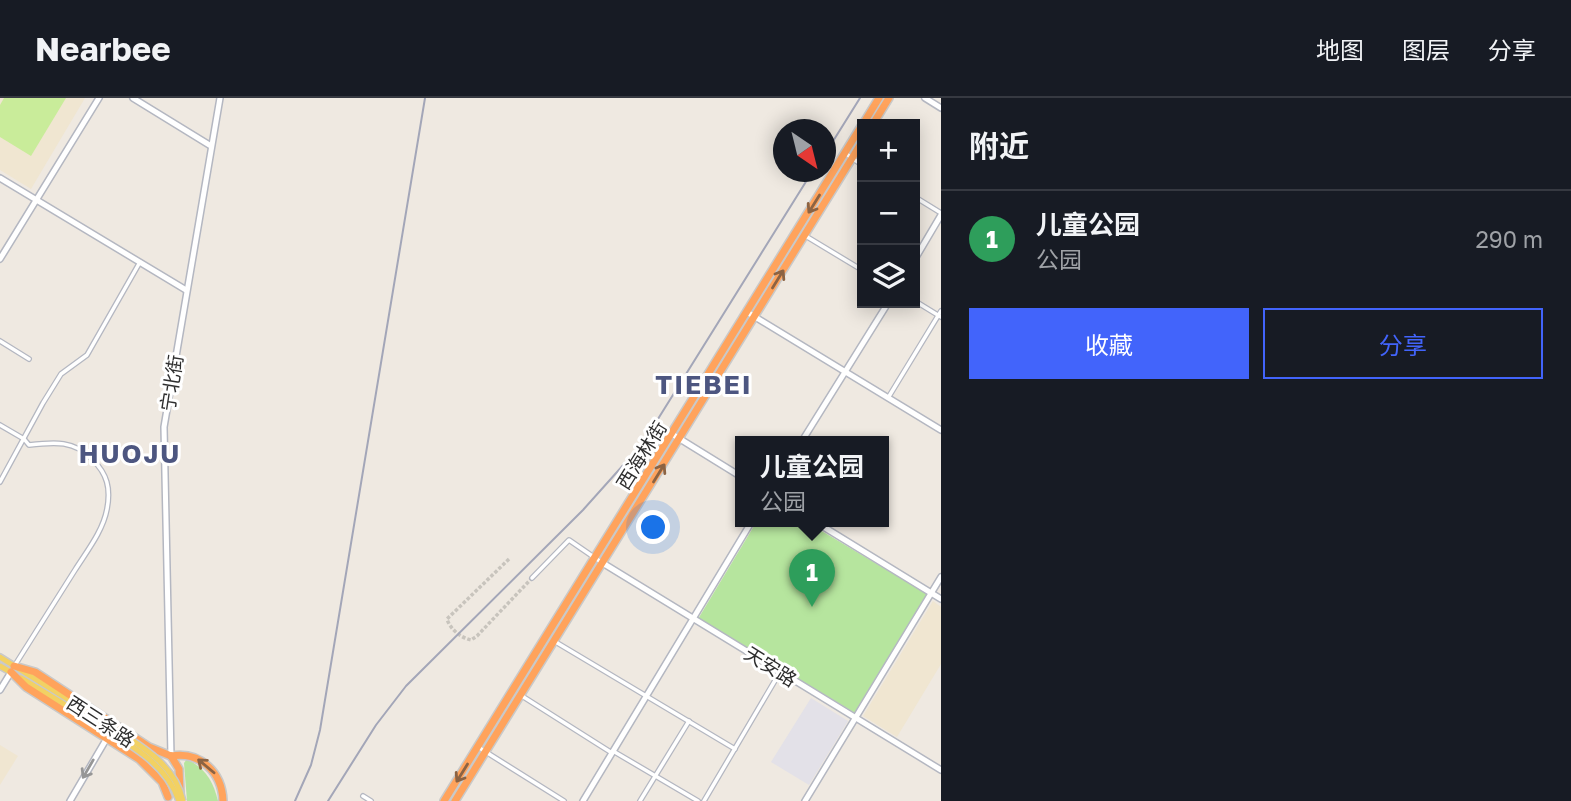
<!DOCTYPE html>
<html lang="zh">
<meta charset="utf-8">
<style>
:root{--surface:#171b24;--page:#20242c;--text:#f1f3f6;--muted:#9ea1a6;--line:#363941;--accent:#4264fb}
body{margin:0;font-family:"Golos Text","Noto Sans SC",sans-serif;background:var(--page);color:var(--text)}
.controls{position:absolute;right:21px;top:21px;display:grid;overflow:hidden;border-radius:0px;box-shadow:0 4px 18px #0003}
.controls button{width:63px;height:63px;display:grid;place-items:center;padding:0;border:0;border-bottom:2px solid var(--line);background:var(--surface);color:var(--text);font:35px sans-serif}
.compass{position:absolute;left:773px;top:21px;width:63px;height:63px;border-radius:50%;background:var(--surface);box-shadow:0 4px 18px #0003;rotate:145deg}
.you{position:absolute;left:654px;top:430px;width:24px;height:24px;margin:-18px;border:5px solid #fff;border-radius:50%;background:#1a73e8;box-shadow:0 0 0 10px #1a73e833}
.badge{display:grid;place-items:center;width:46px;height:46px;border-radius:50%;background:var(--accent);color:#fff;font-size:23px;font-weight:700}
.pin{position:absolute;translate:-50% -58px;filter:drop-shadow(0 2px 4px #0008)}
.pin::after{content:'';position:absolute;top:37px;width:24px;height:21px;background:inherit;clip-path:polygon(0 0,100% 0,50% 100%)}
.popup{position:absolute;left:735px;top:338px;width:154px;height:91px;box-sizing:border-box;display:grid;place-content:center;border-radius:0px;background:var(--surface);filter:drop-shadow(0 2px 5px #0005);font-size:23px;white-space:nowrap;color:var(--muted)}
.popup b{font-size:26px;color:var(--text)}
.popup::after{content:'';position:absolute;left:50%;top:100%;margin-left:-14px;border:14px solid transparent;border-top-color:var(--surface)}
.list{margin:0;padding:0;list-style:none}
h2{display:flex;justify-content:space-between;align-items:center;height:91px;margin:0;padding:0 28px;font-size:30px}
h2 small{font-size:23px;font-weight:400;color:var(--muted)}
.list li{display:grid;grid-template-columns:46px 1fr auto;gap:21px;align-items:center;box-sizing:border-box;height:98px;padding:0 28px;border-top:2px solid var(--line)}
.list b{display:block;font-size:26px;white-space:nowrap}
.list p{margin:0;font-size:23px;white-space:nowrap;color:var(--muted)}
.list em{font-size:23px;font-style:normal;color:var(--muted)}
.actions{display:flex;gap:14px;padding:21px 28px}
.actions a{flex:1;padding:16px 0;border:2px solid var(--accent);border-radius:0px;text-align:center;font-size:24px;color:var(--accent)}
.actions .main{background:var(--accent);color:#fff}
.icon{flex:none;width:38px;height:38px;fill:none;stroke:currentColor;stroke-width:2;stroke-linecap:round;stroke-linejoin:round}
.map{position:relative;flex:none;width:941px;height:703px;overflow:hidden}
header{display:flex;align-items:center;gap:42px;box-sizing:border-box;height:98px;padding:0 35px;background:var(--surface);border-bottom:2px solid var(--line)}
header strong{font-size:33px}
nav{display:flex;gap:38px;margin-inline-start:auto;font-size:24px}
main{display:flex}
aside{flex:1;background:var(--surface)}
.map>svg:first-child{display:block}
.industrial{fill:#e3e1e8}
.education{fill:#f0e6d1}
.green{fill:#b6e59e}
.pitch{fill:#c9ec9a}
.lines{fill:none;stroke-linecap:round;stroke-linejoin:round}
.street-tunnel{stroke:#c8c4bd;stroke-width:3.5;stroke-dasharray:3.5 2;stroke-linecap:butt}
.street-casing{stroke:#b4b7c1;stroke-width:6}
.secondary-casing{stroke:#b4b7c1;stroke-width:8}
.primary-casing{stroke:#c9c9c9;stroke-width:8}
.highway-casing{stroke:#c9c9c9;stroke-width:10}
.street{stroke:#fff;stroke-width:3.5}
.secondary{stroke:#fff;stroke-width:5}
.primary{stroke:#f2d163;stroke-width:5}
.highway{stroke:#ffa35c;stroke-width:7}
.rail{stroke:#a3a6b8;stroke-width:2}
.primary-bridge-casing{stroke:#c9c9c9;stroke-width:8;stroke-linecap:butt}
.primary-bridge{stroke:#f2d163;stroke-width:5}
.oneway{stroke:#8c6343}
.oneway2{stroke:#969696}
.labels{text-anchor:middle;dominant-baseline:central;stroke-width:6;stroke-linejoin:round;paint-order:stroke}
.street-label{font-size:19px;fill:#2e2e2e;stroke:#fff}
.district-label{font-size:26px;font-weight:bold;letter-spacing:2px;fill:#4d5680;stroke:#fff}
</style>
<header>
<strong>Nearbee</strong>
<nav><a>地图</a><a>图层</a><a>分享</a></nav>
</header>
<main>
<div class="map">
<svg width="941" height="703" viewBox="0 0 941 703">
<rect width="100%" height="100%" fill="#efe9e1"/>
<!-- industrial -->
<polygon class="industrial" points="811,600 848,623 809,687 771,664"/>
<!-- education -->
<g class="education">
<polygon points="0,0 85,0 31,91 0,72"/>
<polygon points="933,503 941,509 941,566 897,639 863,618"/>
<polygon points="0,647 18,658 0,687"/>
</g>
<!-- green -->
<g class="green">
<polygon points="757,423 805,423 927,496 855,615 698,521"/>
<path d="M187,661c19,10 26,22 31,42h-31l-3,-38z"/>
</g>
<!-- pitch -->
<polygon class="pitch" points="4,0 66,0 31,58 0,39 0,7"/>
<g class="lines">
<!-- street-tunnel -->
<path class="street-tunnel" d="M509,461l-62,60c3,10 14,19 24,21l6,-4 55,-58"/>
<defs>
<g id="street">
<polyline points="845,55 862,67"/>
<polyline points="915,99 941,115"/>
<polyline points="804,137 862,172"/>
<polyline points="915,203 941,219"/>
<polyline points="0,243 29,261"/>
<polyline points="888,300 941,213"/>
<path d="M0,327l24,14 5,6c25,-3 46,-5 64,15 14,14 18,28 14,49 -4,22 -20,42 -32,61 -20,32 -40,63 -60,95"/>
<polyline points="0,384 43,305 61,276 87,257 140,164"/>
<polyline points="532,480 569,442 601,464"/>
<polyline points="554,543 735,651"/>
<polyline points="522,598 612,655"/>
<polyline points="478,649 564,703"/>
<polyline points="613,653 698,703"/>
<polyline points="363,698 371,703"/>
<polyline points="640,703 689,623"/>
<polyline points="704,703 780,574"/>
</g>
<g id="secondary">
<polyline points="133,0 211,48"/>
<polyline points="925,0 941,10"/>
<polyline points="0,80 186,192"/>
<polyline points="0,161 99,0"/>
<polyline points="915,161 941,117"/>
<polyline points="747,214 941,332"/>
<polyline points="672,336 740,378"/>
<polyline points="802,343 888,205"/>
<polyline points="814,423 941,501"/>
<polyline points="601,464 941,672"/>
<polyline points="0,592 11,574"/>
<polyline points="171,658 164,329 220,0"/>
<polyline points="70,703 107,640"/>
<polyline points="583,703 752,423"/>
<polyline points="805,703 941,479"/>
</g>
<g id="primary">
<polyline points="0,559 101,622"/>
<polyline points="0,568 12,575"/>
<polyline points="21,580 98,627"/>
</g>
<g id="highway">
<polyline points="863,26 879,0"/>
<polyline points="873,26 889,0"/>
<polyline points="14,568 35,574 149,649 171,658"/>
<polyline points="11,574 26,589 139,661 162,684 168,699"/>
<path d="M171,658c29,-5 51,16 52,45"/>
<polyline points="171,658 179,671 180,694"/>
<polyline points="444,703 862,27"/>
<polyline points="455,703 862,44"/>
</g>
</defs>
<!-- street casing -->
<use href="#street" class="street-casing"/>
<!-- secondary casing -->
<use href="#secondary" class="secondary-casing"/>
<!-- primary casing -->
<use href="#primary" class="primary-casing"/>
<!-- highway casing -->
<use href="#highway" class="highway-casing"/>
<!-- street -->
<use href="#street" class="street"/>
<!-- secondary -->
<use href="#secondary" class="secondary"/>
<!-- primary -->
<use href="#primary" class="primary"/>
<!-- highway -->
<use href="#highway" class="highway"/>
<!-- rail -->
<g class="rail">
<polyline points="825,56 860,0"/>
<polyline points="295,703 311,667 320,632 425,0"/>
<polyline points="328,703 376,627 406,588 583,412 643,345 812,74"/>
</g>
<defs>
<g id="primary-bridge">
<path d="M101,622c32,22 73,40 82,81"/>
<path d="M98,627c32,20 68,38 81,76"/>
</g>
</defs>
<!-- primary-bridge casing -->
<use href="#primary-bridge" class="primary-bridge-casing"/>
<!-- primary-bridge -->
<use href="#primary-bridge" class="primary-bridge"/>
</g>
<!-- one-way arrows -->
<defs><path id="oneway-shaft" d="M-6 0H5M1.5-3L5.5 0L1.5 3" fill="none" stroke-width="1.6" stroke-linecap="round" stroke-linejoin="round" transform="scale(1.75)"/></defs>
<g class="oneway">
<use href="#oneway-shaft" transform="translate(814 106) rotate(122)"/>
<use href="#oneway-shaft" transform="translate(778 181) rotate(-58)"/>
<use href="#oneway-shaft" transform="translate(659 375) rotate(-58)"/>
<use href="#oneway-shaft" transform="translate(206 668) rotate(-140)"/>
<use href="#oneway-shaft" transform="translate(462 675) rotate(122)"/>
</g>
<use class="oneway2" href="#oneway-shaft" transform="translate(88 671) rotate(120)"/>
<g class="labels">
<!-- street labels -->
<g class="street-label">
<text transform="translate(171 285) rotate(-81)">宁北街</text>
<text transform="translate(641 357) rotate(-58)">西海林街</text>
<text transform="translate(771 568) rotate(32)">天安路</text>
<text transform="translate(101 623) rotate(33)">西三条路</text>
</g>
<!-- district labels -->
<g class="district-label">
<text x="704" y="286">TIEBEI</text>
<text x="130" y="355">HUOJU</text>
</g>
</g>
</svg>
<div class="controls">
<button>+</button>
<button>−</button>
<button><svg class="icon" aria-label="layers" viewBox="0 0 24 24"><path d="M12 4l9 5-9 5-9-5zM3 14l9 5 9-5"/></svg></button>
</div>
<svg class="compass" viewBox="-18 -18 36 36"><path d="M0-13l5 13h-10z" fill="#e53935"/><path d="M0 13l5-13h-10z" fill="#9ea1a6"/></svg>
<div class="you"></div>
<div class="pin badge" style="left:812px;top:509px;background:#2e9e5b">1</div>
<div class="popup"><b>儿童公园</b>公园</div>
</div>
<aside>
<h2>附近<small></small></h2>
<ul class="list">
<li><span class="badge" style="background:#2e9e5b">1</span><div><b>儿童公园</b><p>公园</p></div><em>290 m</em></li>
</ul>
<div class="actions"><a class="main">收藏</a><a>分享</a></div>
</aside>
</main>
